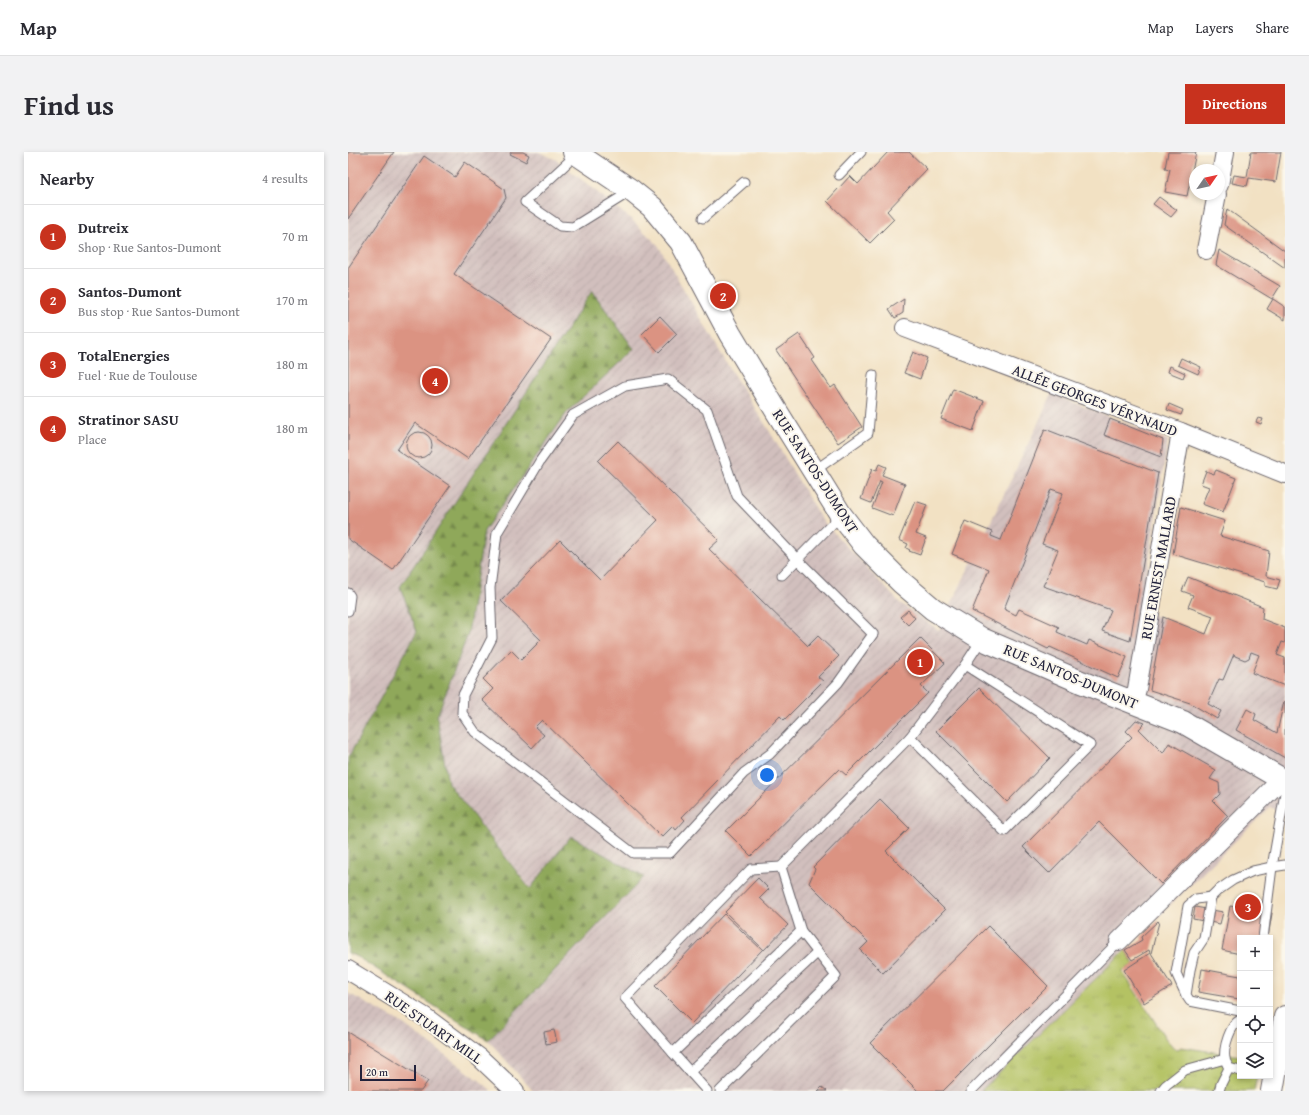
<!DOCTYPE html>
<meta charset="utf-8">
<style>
:root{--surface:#fff;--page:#f2f2f3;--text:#2b2b33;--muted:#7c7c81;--line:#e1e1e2;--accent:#c8321e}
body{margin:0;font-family:"Gentium Book Plus",serif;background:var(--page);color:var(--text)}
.controls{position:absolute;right:12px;bottom:12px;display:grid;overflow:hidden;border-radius:0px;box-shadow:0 2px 6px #0003}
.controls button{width:36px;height:36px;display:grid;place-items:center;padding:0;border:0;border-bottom:1px solid var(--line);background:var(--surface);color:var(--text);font:20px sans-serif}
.compass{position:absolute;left:841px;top:12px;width:36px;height:36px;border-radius:50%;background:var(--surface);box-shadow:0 2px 6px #0003;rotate:56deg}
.scale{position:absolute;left:12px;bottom:10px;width:56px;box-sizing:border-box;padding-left:4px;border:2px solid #22223b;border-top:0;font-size:11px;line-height:14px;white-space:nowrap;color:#22223b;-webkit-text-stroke:3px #fbf7ec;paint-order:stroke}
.you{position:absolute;left:419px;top:623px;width:14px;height:14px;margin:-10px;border:3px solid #fff;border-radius:50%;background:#1a73e8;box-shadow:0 0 0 6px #1a73e833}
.badge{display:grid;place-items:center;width:26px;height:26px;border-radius:50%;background:var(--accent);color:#fff;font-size:13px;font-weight:700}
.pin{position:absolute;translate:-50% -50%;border:2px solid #fff;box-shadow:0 1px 4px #0006}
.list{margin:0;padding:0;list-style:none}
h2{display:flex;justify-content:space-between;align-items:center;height:52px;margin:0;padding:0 16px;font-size:17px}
h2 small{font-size:13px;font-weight:400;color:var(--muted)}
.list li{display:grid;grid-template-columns:26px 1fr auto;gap:12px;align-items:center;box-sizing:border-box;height:64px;padding:0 16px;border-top:1px solid var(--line)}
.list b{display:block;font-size:15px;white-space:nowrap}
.list p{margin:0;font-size:13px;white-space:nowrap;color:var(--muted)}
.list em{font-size:13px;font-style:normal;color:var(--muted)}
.icon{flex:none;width:22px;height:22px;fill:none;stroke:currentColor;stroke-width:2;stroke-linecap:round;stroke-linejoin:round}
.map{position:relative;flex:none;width:937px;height:939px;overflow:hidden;border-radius:0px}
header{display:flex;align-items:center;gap:24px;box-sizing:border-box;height:56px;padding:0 20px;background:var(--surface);border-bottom:1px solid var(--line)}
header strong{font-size:19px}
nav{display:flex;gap:22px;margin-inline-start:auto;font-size:14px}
.intro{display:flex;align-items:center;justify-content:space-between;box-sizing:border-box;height:96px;padding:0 24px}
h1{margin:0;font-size:28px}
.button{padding:10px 18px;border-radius:0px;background:var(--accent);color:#fff;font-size:14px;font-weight:700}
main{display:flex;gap:24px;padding:0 24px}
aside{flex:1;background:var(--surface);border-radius:0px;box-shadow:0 2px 6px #0003}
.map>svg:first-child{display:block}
.industrial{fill:url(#industrial-furrows)}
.grass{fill:url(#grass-tufts);stroke:#6b7250}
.forest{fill:url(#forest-firs);stroke:#58654a}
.building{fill:#db9382}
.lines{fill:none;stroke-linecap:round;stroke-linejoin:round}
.service-casing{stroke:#6b656b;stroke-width:11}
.minor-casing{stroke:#6b656b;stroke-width:20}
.tertiary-casing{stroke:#6b656b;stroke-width:24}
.primary-casing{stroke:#6b656b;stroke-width:24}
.service{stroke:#fff;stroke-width:9}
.minor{stroke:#fff;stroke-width:18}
.tertiary{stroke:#fff;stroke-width:22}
.primary{stroke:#fff;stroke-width:22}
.labels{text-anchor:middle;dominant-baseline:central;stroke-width:4;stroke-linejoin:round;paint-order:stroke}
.street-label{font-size:15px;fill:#22223b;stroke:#fbf7ec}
</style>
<header>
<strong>Map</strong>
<nav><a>Map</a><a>Layers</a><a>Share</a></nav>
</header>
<div class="intro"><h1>Find us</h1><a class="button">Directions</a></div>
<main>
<aside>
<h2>Nearby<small>4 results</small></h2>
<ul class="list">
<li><span class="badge">1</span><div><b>Dutreix</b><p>Shop · Rue Santos-Dumont</p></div><em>70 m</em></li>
<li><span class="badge">2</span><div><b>Santos-Dumont</b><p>Bus stop · Rue Santos-Dumont</p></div><em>170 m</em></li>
<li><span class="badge">3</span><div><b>TotalEnergies</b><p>Fuel · Rue de Toulouse</p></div><em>180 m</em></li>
<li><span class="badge">4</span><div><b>Stratinor SASU</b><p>Place</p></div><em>180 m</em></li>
</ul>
</aside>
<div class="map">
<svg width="937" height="939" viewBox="0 0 937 939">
<defs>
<pattern id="industrial-furrows" width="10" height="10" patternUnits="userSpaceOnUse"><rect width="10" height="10" fill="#d1bfbd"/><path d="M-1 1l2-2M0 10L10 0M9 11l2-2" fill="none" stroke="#b3a4a3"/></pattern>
<pattern id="grass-tufts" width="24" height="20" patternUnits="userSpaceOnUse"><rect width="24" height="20" fill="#b4c264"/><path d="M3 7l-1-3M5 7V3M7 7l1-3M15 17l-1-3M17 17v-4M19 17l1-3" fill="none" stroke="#9aa658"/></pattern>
<pattern id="forest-firs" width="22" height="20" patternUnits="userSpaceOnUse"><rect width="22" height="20" fill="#8fa85a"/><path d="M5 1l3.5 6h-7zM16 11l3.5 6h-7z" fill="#74884c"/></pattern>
</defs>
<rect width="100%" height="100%" fill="#fbf7ec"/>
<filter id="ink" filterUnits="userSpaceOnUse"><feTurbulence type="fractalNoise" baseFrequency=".025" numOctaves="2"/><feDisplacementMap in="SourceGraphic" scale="8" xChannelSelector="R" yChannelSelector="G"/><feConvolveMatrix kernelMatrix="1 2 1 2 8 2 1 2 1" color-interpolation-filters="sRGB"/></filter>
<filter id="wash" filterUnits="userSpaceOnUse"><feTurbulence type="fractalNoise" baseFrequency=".012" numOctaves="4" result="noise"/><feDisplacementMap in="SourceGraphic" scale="16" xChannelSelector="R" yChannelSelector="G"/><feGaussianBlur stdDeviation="0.9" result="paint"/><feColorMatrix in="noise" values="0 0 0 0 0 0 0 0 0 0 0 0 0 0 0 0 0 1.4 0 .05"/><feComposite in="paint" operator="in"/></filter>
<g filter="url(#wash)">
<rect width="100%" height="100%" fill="#f2e1c3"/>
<!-- industrial -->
<g class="industrial">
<polygon points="0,0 191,0 209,8 284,68 310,93 385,222 422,280 473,367 552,451 591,478 704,242 820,288 793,459 937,509 937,662 922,655 633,939 185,939 140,888 296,725 183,737 100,631 89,564 120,482 136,379 220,259 286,197 244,139 52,435 69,479 0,606"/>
<polygon points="0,841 54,871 135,931 144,939 0,939"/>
</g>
<!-- grass -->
<polygon class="grass" points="777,798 786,812 774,819 818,887 826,896 830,897 833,895 892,904 892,924 909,924 906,939 633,939"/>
<!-- forest -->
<polygon class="forest" points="244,139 286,197 220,259 136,379 120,482 89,564 100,631 182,737 223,684 296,725 140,888 11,806 0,801 0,606 69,479 52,435"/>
<g id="blocks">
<!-- building -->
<g class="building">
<polygon points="0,0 46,0 0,67"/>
<polygon points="163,0 175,0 181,3 178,10 162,2"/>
<polygon points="540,0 561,0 579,17 539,59 546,67 522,91 479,49 502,24 510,32"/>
<polygon points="820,0 848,0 839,44 817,40 822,17 817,16"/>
<polygon points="903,0 933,0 928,30 901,26 899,34 884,31 886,23 899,25"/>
<polygon points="76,4 107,25 117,10 156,37 158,46 106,122 203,187 120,307 67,271 49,298 102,334 45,418 0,387 0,116"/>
<polygon points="811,45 829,58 823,65 805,52"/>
<polygon points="879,57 937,99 937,116 876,73"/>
<polygon points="871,98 932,134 924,147 868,113"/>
<polygon points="556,147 555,161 547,166 541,157"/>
<polygon points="925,147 937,155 937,168 919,157"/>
<polygon points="312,164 329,182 311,200 294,182"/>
<polygon points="451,182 467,206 464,208 483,236 487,233 514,275 490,291 428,198"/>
<polygon points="565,200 579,206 572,227 556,221"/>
<polygon points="833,206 853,215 850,222 830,213"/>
<polygon points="822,214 837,221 835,226 820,220"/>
<polygon points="605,237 636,249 625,279 593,267"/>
<polygon points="821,252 835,258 833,263 819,258"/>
<polygon points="910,266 915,267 913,272 908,270"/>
<polygon points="762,267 815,288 813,305 756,283"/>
<polygon points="697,277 810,321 782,489 754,479 763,458 695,434 710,398 694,392 715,341 703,337 656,457 668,463 671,457 711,475 709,480 739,493 741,488 779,505 770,526 702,495 700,497 624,459 641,417 604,402 617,369 644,380 643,384 653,388"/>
<circle cx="71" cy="293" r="13"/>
<polygon points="270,289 371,388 361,397 460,494 470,484 491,504 470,525 475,529 436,568 432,564 334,665 337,668 328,678 325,674 314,685 194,568 187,575 196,583 184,596 134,548 145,537 135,527 163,498 173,508 193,488 153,449 212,388 252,428 310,368 250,309"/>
<polygon points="531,312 538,315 534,323 557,332 545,364 524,356 534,330 532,329 523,351 513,347 524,317 528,319"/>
<polygon points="868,318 888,326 875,360 854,352 861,335 853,332 858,319 866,322"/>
<polygon points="567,349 579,353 568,382 578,386 572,403 561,399 562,398 558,396 560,392 551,388"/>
<polygon points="833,355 877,369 872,384 921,399 918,424 932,428 929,437 917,434 917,430 825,402"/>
<polygon points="840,425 915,455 914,467 937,476 937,491 934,490 929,503 937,506 937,534 904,521 911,503 903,500 901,506 897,508 887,504 886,502 875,528 871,527 860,552 873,559 869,567 842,551 802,538 815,465 858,482 865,464 840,455 845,443 834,439"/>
<polygon points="560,458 567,466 560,473 552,465"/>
<polygon points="572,486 597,511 573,534 580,541 498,623 491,617 403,704 378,679"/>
<polygon points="631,536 702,606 659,650 588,579"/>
<polygon points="936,549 937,549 937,606 888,578 899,557 908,562 906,568 929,581"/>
<polygon points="788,568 797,571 791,577 815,601 821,591 868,618 862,627 871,631 872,642 865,649 880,664 813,732 751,670 701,721 675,695 784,585 778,579"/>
<polygon points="532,647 561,676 538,699 597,758 535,821 512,798 520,790 461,731 467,717 465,715"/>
<polygon points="410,726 421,737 412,746 440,773 416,798 377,760"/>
<polygon points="882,754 924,761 920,786 892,786 892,802 874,798"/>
<polygon points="847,755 875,760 872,772 845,767"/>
<polygon points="376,762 414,798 344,871 307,834"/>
<polygon points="810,769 811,770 803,801 824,834 796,851 776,818 802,801 801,798 784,808 777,798 794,788 793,785"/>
<polygon points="640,774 700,834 595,939 570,939 522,891"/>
<polygon points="854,817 892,824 891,847 850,840"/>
<polygon points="206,878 209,890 198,892 196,880"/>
<polygon points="0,880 80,929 73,939 0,939"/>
<polygon points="474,935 479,939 470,939"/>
</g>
</g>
</g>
<g filter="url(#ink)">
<use href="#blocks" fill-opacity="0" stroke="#6b656b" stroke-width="1"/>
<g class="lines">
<defs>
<g id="service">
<polyline points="230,1 177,50 212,74 225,75 283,39"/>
<polyline points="491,23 513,0"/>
<polyline points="355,66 396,30"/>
<polygon points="320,227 359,258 389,344 449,407 525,482 490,531 422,602 396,621 322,701 285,701 127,580 114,561 115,543 144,486 142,436 149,381 192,309 225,263 277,234"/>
<polyline points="466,319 520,281 525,223"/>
<polyline points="434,423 493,363"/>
<polyline points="0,441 2,444 0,459"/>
<polyline points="562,585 656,679 742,593 617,513"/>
<polyline points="915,786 924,715 937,713"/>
<polyline points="838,843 828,821 840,754 848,747 863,745"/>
<polyline points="892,859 842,849 838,843 842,818 846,801 856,786 863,745 869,739 885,728 905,719 924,715 937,641"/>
<path d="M892,868c-10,5 -17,28 -15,39 0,3 3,6 4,9l11,3"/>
<polyline points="325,901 277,846 403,717 433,715"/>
<polyline points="342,920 469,801"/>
<polyline points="359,939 325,901 453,779"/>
<polyline points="372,939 488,824 453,779 433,715 562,585 617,513 634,487"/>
<polyline points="623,939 771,789"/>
<polyline points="813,939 818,933 837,918 877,907"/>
<polyline points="871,939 873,932 881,916"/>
</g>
<g id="minor">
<polyline points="871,33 877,0"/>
<polyline points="858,98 869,42"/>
<polyline points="557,176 833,280 937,322"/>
<polyline points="785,551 789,537 833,280"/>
<polyline points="771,789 934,627"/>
<polyline points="0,818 77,865 132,906 167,939"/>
</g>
<polyline id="tertiary" points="226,0 284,39 304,55 333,90 382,182 429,260 493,363 516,393 553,430 585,457 634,487 733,530 835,570 937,629"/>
<polyline id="primary" points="924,939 937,865"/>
</defs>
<!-- service casing -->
<use href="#service" class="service-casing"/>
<!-- minor casing -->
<use href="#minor" class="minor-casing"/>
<!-- tertiary casing -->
<use href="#tertiary" class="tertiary-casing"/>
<!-- primary casing -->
<use href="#primary" class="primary-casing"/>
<!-- service -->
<use href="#service" class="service"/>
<!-- minor -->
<use href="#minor" class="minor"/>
<!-- tertiary -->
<use href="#tertiary" class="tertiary"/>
<!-- primary -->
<use href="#primary" class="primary"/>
</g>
</g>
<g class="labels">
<!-- street labels -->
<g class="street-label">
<text transform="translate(747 248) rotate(21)">ALLÉE GEORGES VÉRYNAUD</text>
<text transform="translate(468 319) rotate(57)">RUE SANTOS-DUMONT</text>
<text transform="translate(810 416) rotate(-80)">RUE ERNEST MALLARD</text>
<text transform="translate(723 524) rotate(23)">RUE SANTOS-DUMONT</text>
<text transform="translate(86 875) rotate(35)">RUE STUART MILL</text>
</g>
</g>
</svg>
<div class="controls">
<button>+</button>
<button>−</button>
<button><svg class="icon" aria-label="locate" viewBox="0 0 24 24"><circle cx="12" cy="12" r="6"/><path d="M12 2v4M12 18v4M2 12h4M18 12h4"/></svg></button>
<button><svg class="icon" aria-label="layers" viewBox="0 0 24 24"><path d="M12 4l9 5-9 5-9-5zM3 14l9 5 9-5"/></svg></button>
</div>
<svg class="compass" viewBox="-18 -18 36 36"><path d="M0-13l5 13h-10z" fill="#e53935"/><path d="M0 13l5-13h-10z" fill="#7c7c81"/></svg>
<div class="scale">20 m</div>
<div class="you"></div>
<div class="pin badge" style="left:572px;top:510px">1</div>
<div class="pin badge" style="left:375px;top:144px">2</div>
<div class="pin badge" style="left:900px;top:755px">3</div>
<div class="pin badge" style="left:87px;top:229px">4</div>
</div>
</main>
